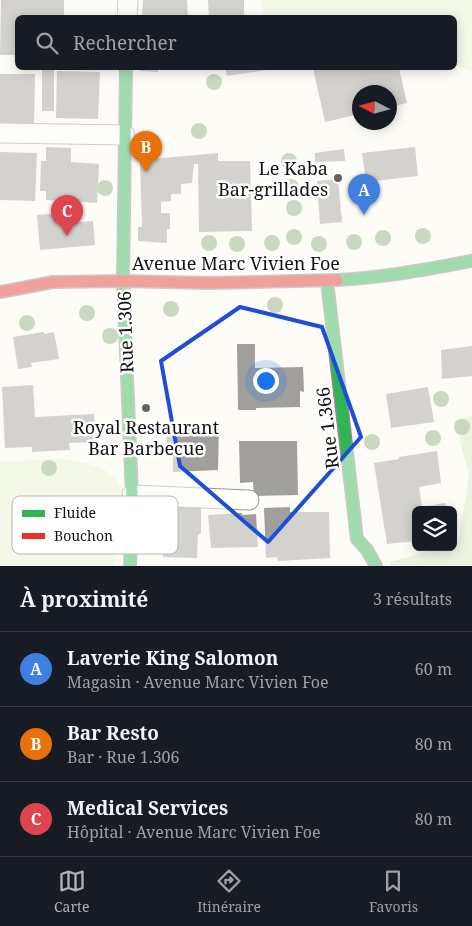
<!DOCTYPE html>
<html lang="fr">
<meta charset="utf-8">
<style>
:root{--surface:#171b24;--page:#242831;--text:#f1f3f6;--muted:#9ea1a6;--line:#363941;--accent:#b2b2b3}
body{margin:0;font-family:"Noto Serif",serif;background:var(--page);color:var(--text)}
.controls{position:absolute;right:15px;bottom:15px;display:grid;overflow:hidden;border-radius:8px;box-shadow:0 2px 12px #0003}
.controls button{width:45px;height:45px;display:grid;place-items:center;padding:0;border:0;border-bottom:1px solid var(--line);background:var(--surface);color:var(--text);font:25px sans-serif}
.compass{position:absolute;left:352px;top:85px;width:45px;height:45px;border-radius:50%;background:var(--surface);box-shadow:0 2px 12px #0003;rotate:276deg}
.you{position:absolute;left:265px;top:380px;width:18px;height:18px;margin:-12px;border:4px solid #fff;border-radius:50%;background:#1a73e8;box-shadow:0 0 0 8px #1a73e833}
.badge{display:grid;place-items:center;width:32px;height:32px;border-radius:50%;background:var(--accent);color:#fff;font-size:16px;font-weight:700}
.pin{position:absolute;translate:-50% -41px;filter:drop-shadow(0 1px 2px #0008)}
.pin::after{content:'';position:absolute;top:26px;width:18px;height:15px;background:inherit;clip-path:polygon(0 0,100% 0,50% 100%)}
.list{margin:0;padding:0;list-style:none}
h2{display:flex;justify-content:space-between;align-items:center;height:65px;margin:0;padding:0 20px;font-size:21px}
h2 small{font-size:16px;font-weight:400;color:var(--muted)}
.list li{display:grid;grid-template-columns:32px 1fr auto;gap:15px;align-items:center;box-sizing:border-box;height:75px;padding:0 20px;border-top:1px solid var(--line)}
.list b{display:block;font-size:19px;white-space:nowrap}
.list p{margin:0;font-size:16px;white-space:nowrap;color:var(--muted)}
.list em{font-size:16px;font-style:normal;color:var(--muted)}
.icon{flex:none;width:28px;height:28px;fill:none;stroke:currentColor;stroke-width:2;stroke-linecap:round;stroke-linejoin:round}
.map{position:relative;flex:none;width:472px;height:566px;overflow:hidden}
.search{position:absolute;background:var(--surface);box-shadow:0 2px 12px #0003;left:15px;right:15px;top:15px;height:55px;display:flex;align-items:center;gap:12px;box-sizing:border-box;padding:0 18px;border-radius:8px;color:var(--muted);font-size:19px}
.sheet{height:290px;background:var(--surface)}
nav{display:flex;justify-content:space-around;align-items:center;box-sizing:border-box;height:70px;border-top:1px solid var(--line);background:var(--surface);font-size:14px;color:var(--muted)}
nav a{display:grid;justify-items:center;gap:2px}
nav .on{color:var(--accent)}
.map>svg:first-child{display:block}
.green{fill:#e7f3d7}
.forest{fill:#d8eac5}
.building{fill:#a19f9c}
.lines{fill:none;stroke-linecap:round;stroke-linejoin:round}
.street-casing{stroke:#979795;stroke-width:21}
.fast-casing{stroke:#8e8d8b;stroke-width:14}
.jam-casing{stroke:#8e8d8b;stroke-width:14}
.street{stroke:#fffffe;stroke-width:19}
.fast{stroke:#30b455;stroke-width:11}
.jam{stroke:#e5322d;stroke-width:11}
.tree{fill:#8cac80}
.marked{fill:none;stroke:#1d4ed8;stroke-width:4;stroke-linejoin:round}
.poi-dot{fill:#646362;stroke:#fff;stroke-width:2}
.labels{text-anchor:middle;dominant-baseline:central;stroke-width:5;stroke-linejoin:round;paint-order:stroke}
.poi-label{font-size:18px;fill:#111;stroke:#fff;text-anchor:end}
.street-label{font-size:18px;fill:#111;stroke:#fff}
.key{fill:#fff;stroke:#b8b8b8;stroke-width:1}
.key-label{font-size:14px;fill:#111}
</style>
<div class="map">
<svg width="472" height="566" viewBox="0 0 472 566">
<rect width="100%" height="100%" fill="#fdfcf7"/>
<!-- green -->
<g class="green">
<polygon points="260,0 472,0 472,72 455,65 454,18 265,17"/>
<path d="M57,459c28,3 57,6 68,35l-11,72h-114v-104z"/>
</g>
<!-- forest -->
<polygon class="forest" points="472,416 472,566 391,566 390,562 443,547 453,547 453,544 458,543 469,476 455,420"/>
<!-- building -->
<g class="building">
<polygon points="1,0 64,0 64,18 18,18 18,55 0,55"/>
<polygon points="143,0 187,0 188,18 142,18"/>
<polygon points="208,0 244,0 244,18 209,18"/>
<rect x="42" y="68" width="12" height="43"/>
<polygon points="140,68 158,68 158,72 140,71"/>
<polygon points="216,68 273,68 273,69 227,76 225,68 216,70"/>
<polygon points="313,68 399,68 407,103 390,107 390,92 360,92 360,114 325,122"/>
<polygon points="57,71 100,72 98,119 56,118"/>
<polygon points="0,74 35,74 34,129 0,129"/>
<polygon points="46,147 71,148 71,162 99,164 97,203 46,200 46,191 40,191 41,161 46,161"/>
<polygon points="415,147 418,176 366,182 362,153"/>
<polygon points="344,149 345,161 315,162 315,153"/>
<polygon points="0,152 37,153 35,201 0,200"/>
<polygon points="218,153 218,161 250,161 252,231 199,232 198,164 194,164 192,183 181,184 181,194 171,194 171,201 161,202 161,213 170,213 170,229 167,229 167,243 138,241 138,227 142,227 140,160"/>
<polygon points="338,179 342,222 320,224 317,181"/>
<polygon points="67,212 68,223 93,221 95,245 40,250 37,215"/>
<polygon points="43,332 45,334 54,332 59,359 31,363 32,367 18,369 13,337"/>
<polygon points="237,344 255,344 255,368 303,367 304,392 300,391 300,407 256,408 256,410 238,410"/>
<polygon points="472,346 472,376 442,379 441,350"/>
<polygon points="33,385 35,417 94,414 95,442 69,443 70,450 32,452 32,447 5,448 2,387"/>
<polygon points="428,387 434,422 391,428 386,394"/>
<polygon points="166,425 219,426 218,470 173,472 173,444 167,444"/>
<polygon points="239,441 297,441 298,495 254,496 253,482 240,483"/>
<polygon points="437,451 441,483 419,487 422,507 445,503 446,510 416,510 416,541 387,544 374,463 399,459 399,457"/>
<polygon points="171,507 201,507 201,534 198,534 197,558 163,557 163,517 171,517"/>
<polygon points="290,507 290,512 329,512 330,558 278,561 277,557 266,558 264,508"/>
<polygon points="242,513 242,515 256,514 258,547 211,548 208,515"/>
</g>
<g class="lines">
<defs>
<g id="street">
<polyline points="127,18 128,0"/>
<polyline points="0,133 125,135"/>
<polyline points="132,495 249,500"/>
</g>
<g id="fast">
<polyline points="126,68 123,281 132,495 130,566"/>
<path d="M337,280c46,-2 90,-11 135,-19"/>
<polyline points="327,281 357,539 367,550 376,566"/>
</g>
<polyline id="jam" points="0,292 53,282 123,281 209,283 337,280"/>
</defs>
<!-- street casing -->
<use href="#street" class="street-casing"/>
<!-- fast casing -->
<use href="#fast" class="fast-casing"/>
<!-- jam casing -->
<use href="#jam" class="jam-casing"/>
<!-- street -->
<use href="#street" class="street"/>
<!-- fast -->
<use href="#fast" class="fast"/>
<!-- jam -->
<use href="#jam" class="jam"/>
</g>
<!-- trees -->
<g class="tree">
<circle cx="214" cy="82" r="8"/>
<circle cx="199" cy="131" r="8"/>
<circle cx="289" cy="161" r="8"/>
<circle cx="291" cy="187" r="8"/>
<circle cx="105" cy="188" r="8"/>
<circle cx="294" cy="208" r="8"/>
<circle cx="423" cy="236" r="8"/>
<circle cx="294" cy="237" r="8"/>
<circle cx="383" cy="238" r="8"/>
<circle cx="354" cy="242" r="8"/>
<circle cx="209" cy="243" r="8"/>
<circle cx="272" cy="243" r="8"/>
<circle cx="237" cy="244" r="8"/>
<circle cx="319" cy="244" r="8"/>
<circle cx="275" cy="305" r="8"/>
<circle cx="171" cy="309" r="8"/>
<circle cx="87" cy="313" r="8"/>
<circle cx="27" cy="323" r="8"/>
<circle cx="110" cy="336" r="8"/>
<circle cx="441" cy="399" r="8"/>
<circle cx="462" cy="427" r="8"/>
<circle cx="433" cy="438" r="8"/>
<circle cx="372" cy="442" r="8"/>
<circle cx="49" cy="468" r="8"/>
</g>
<!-- marked area -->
<path d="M0 0H472V566H0ZM240,307l82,20 39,110 -93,105 -88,-76 -19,-105z" fill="#fdfcf7" fill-opacity=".55" fill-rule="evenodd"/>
<path class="marked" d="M240,307l82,20 39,110 -93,105 -88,-76 -19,-105z"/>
<!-- markers -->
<g class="poi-dot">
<circle cx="338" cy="178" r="5"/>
<circle cx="146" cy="408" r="5"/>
</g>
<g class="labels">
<!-- poi labels -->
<g class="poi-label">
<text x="328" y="168">Le Kaba<tspan x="328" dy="21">Bar-grillades</tspan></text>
<text x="146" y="427" text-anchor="middle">Royal Restaurant<tspan x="146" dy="21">Bar Barbecue</tspan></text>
</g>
<!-- street labels -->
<g class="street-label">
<text x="236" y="263">Avenue Marc Vivien Foe</text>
<text transform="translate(125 332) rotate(-92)">Rue 1.306</text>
<text transform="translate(327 428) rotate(-97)">Rue 1.366</text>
</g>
</g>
<!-- legend -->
<rect x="12" y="496" width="166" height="58" rx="8" class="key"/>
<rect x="22" y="510" width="23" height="7" fill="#30b455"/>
<rect x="22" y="533" width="23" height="6" fill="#e5322d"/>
<g class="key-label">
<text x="54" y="518">Fluide</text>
<text x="54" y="541">Bouchon</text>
</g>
</svg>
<div class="controls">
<button><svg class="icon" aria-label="layers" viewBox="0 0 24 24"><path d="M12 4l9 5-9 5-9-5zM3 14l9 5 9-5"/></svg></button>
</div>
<svg class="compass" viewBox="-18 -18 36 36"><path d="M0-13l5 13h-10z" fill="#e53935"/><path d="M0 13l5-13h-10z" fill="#9ea1a6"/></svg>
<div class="you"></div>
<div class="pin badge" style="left:364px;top:215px;background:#3f7fe0">A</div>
<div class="pin badge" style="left:146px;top:172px;background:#e8710a">B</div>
<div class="pin badge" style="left:67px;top:236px;background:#e0444e">C</div>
<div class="search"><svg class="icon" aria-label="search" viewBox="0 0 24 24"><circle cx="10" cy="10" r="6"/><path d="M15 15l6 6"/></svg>Rechercher</div>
</div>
<section class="sheet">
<h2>À proximité<small>3 résultats</small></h2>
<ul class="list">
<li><span class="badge" style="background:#3f7fe0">A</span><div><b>Laverie King Salomon</b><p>Magasin · Avenue Marc Vivien Foe</p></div><em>60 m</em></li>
<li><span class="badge" style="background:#e8710a">B</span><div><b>Bar Resto</b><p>Bar · Rue 1.306</p></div><em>80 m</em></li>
<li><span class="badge" style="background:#e0444e">C</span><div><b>Medical Services</b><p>Hôpital · Avenue Marc Vivien Foe</p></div><em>80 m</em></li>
</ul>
</section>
<nav>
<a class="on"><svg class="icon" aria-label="map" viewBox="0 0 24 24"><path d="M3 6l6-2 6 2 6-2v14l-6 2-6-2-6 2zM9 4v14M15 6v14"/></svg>Carte</a>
<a><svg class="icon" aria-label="directions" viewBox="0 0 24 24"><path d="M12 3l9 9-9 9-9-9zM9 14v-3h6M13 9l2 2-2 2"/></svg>Itinéraire</a>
<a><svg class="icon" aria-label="saved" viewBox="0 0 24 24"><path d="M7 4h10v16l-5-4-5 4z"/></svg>Favoris</a>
</nav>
